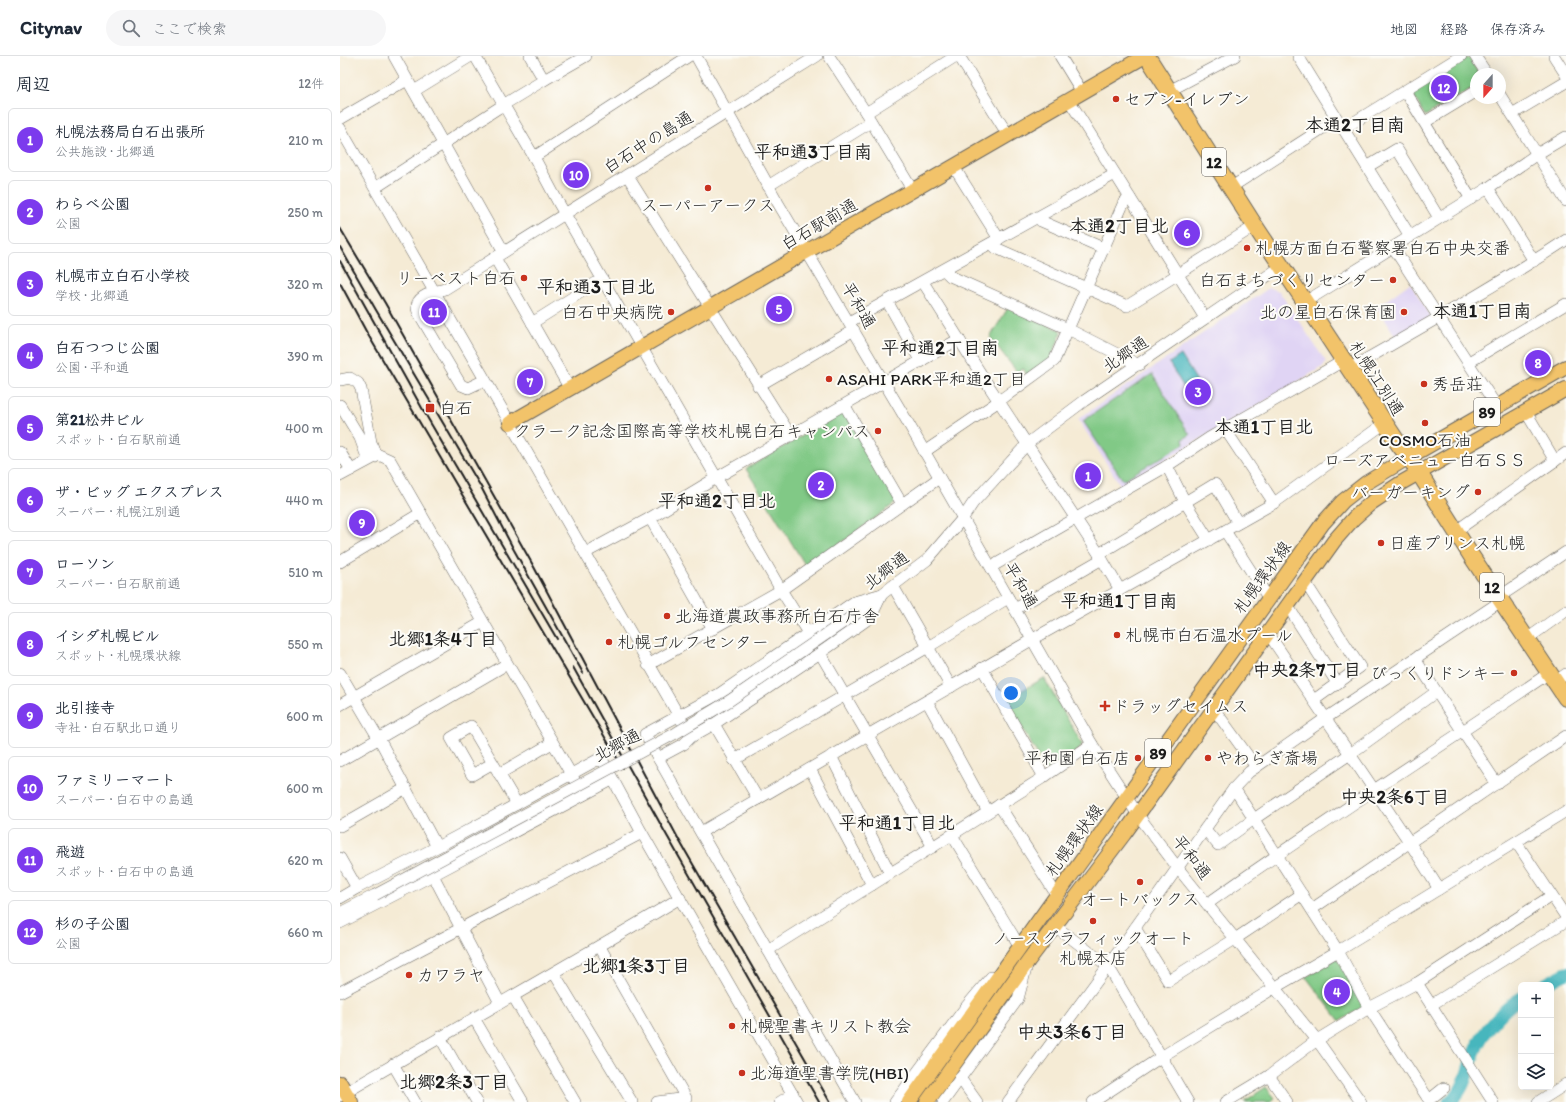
<!DOCTYPE html>
<html lang="ja">
<meta charset="utf-8">
<style>
:root{--surface:#fff;--page:#f6f6f7;--text:#1f2937;--muted:#747a83;--line:#e0e1e3;--accent:#7c3aed}
body{margin:0;font-family:Itim,"Klee One",sans-serif;background:var(--page);color:var(--text)}
.controls{position:absolute;right:12px;bottom:12px;display:grid;overflow:hidden;border-radius:6px;box-shadow:0 4px 16px #0002}
.controls button{width:36px;height:36px;display:grid;place-items:center;padding:0;border:0;border-bottom:1px solid var(--line);background:var(--surface);color:var(--text);font:20px sans-serif}
.compass{position:absolute;left:1130px;top:12px;width:36px;height:36px;border-radius:50%;background:var(--surface);box-shadow:0 4px 16px #0002;rotate:201deg}
.you{position:absolute;left:671px;top:637px;width:14px;height:14px;margin:-10px;border:3px solid #fff;border-radius:50%;background:#1a73e8;box-shadow:0 0 0 6px #1a73e833}
.badge{display:grid;place-items:center;width:26px;height:26px;border-radius:50%;background:var(--accent);color:#fff;font-size:13px;font-weight:700}
.pin{position:absolute;translate:-50% -50%;border:2px solid #fff;box-shadow:0 1px 4px #0006}
.list{margin:0;padding:0;list-style:none}
h2{display:flex;justify-content:space-between;align-items:center;height:52px;margin:0;padding:0 16px;font-size:17px}
h2 small{font-size:13px;font-weight:400;color:var(--muted)}
.list li{display:grid;grid-template-columns:26px 1fr auto;gap:12px;align-items:center;box-sizing:border-box;height:64px;margin:0 8px 8px;padding:0 8px;border:1px solid var(--line);border-radius:6px}
.list b{display:block;font-size:15px;white-space:nowrap}
.list p{margin:0;font-size:13px;white-space:nowrap;color:var(--muted)}
.list em{font-size:13px;font-style:normal;color:var(--muted)}
.icon{flex:none;width:22px;height:22px;fill:none;stroke:currentColor;stroke-width:2;stroke-linecap:round;stroke-linejoin:round}
.map{position:relative;flex:none;width:1226px;height:1046px;overflow:hidden}
header{display:flex;align-items:center;gap:24px;box-sizing:border-box;height:56px;padding:0 20px;background:var(--surface);border-bottom:1px solid var(--line)}
header strong{font-size:19px}
nav{display:flex;gap:22px;margin-inline-start:auto;font-size:14px}
.search{width:280px;height:36px;background:var(--page);display:flex;align-items:center;gap:10px;box-sizing:border-box;padding:0 14px;border-radius:22px;color:var(--muted);font-size:15px}
main{display:flex}
aside{flex:1;background:var(--surface)}
.map>svg:first-child{display:block}
.built{fill:#e0d4f4}
.green{fill:#81c986;stroke:#4e7251}
.water{fill:#46b6bd;stroke:#31696c}
.lines{fill:none;stroke-linecap:round;stroke-linejoin:round}
.river{stroke:#46b6bd;stroke-width:13}
.minor-casing{stroke:#68645d;stroke-width:12}
.major-casing{stroke:#68645d;stroke-width:16}
.highway-casing{stroke:#68645d;stroke-width:18}
.minor{stroke:#fff;stroke-width:11}
.major{stroke:#f2c36a;stroke-width:14}
.highway{stroke:#f2c36a;stroke-width:16}
.rail{stroke:#1c1c1c;stroke-width:2}
.minor-bridge-casing{stroke:#68645d;stroke-width:12;stroke-linecap:butt}
.minor-bridge{stroke:#fff;stroke-width:11}
.poi-dot{fill:#c8321e;stroke:#fdfcf7;stroke-width:1.5}
.labels{text-anchor:middle;dominant-baseline:central;stroke-width:4;stroke-linejoin:round;paint-order:stroke}
.shield{fill:#fdfcf7;stroke:#605f5e;stroke-width:1}
.shield-label{font-size:16px;font-weight:bold;fill:#1c1c1c}
.poi-label{font-size:17px;fill:#1c1c1c;stroke:#fdfcf7;text-anchor:start}
.street-label{font-size:17px;fill:#1c1c1c;stroke:#fdfcf7}
.neighbourhood-label{font-size:18px;font-weight:bold;fill:#1c1c1c;stroke:#fdfcf7}
</style>
<header>
<strong>Citynav</strong>
<div class="search"><svg class="icon" aria-label="search" viewBox="0 0 24 24"><circle cx="10" cy="10" r="6"/><path d="M15 15l6 6"/></svg>ここで検索</div>
<nav><a>地図</a><a>経路</a><a>保存済み</a></nav>
</header>
<main>
<aside>
<h2>周辺<small>12件</small></h2>
<ul class="list">
<li><span class="badge">1</span><div><b>札幌法務局白石出張所</b><p>公共施設 · 北郷通</p></div><em>210 m</em></li>
<li><span class="badge">2</span><div><b>わらべ公園</b><p>公園</p></div><em>250 m</em></li>
<li><span class="badge">3</span><div><b>札幌市立白石小学校</b><p>学校 · 北郷通</p></div><em>320 m</em></li>
<li><span class="badge">4</span><div><b>白石つつじ公園</b><p>公園 · 平和通</p></div><em>390 m</em></li>
<li><span class="badge">5</span><div><b>第21松井ビル</b><p>スポット · 白石駅前通</p></div><em>400 m</em></li>
<li><span class="badge">6</span><div><b>ザ・ビッグ エクスプレス</b><p>スーパー · 札幌江別通</p></div><em>440 m</em></li>
<li><span class="badge">7</span><div><b>ローソン</b><p>スーパー · 白石駅前通</p></div><em>510 m</em></li>
<li><span class="badge">8</span><div><b>イシダ札幌ビル</b><p>スポット · 札幌環状線</p></div><em>550 m</em></li>
<li><span class="badge">9</span><div><b>北引接寺</b><p>寺社 · 白石駅北口通り</p></div><em>600 m</em></li>
<li><span class="badge">10</span><div><b>ファミリーマート</b><p>スーパー · 白石中の島通</p></div><em>600 m</em></li>
<li><span class="badge">11</span><div><b>飛遊</b><p>スポット · 白石中の島通</p></div><em>620 m</em></li>
<li><span class="badge">12</span><div><b>杉の子公園</b><p>公園</p></div><em>660 m</em></li>
</ul>
</aside>
<div class="map">
<svg width="1226" height="1046" viewBox="0 0 1226 1046">
<rect width="100%" height="100%" fill="#fdfcf7"/>
<filter id="ink" filterUnits="userSpaceOnUse"><feTurbulence type="fractalNoise" baseFrequency=".025" numOctaves="2"/><feDisplacementMap in="SourceGraphic" scale="8" xChannelSelector="R" yChannelSelector="G"/><feConvolveMatrix kernelMatrix="1 2 1 2 8 2 1 2 1" color-interpolation-filters="sRGB"/></filter>
<filter id="wash" filterUnits="userSpaceOnUse"><feTurbulence type="fractalNoise" baseFrequency=".012" numOctaves="4" result="noise"/><feDisplacementMap in="SourceGraphic" scale="16" xChannelSelector="R" yChannelSelector="G"/><feGaussianBlur stdDeviation="0.9" result="paint"/><feColorMatrix in="noise" values="0 0 0 0 0 0 0 0 0 0 0 0 0 0 0 0 0 1.4 0 .05"/><feComposite in="paint" operator="in"/></filter>
<g filter="url(#wash)">
<rect width="100%" height="100%" fill="#f5ebd5"/>
<!-- built -->
<g class="built">
<polygon points="1070,227 1091,261 1056,281 1037,251"/>
<polygon points="929,232 939,235 986,306 984,310 781,430 738,363"/>
</g>
<!-- green -->
<g class="green">
<polygon points="1127,2 1130,3 1139,18 1136,18 1136,30 1085,60 1072,37 1073,34"/>
<polygon points="668,252 720,274 721,278 711,302 687,319 683,312 677,316 650,281"/>
<polygon points="812,318 850,379 843,383 844,388 783,424 743,365"/>
<polygon points="504,355 556,445 554,448 467,512 406,413"/>
<polygon points="704,622 742,688 739,694 707,714 665,644"/>
<polygon points="997,902 1024,950 1000,965 966,921"/>
<polygon points="926,1031 935,1042 930,1046 905,1046 905,1045"/>
</g>
<!-- water -->
<polygon class="water" points="841,299 860,330 848,338 829,307"/>
<g class="lines">
<!-- river -->
<g class="river">
<polyline points="1204,929 1226,917"/>
<path d="M1109,1046c17,-11 18,-34 26,-51 7,-19 29,-43 46,-53"/>
</g>
</g>
</g>
<g filter="url(#ink)">
<g class="lines">
<defs>
<g id="minor">
<polyline points="54,0 164,196"/>
<polyline points="135,0 194,101 218,146 441,534 468,577"/>
<polyline points="190,0 204,24"/>
<polyline points="356,0 438,147 567,365 752,688 798,759 837,811 977,984 1021,1046"/>
<polyline points="489,0 526,57 573,135"/>
<polyline points="619,0 668,79"/>
<polyline points="720,0 742,36"/>
<polyline points="958,0 1070,180"/>
<polyline points="1135,0 1147,18"/>
<polyline points="1214,0 1226,19"/>
<polyline points="74,35 131,0"/>
<polyline points="829,35 895,0"/>
<polyline points="1065,35 1131,143"/>
<polyline points="1160,39 1226,145"/>
<polyline points="729,44 865,262"/>
<polyline points="526,57 616,0"/>
<polyline points="1172,58 1226,26"/>
<polyline points="0,63 67,24"/>
<polyline points="1085,66 1136,35"/>
<polyline points="0,72 351,681"/>
<polyline points="1003,73 1121,0"/>
<polyline points="194,101 349,0"/>
<polyline points="614,111 659,183"/>
<polyline points="1027,111 1057,93 1099,162"/>
<polyline points="287,119 451,380"/>
<polyline points="428,130 531,66"/>
<polyline points="35,132 163,49 204,24 246,0"/>
<polyline points="890,132 997,63"/>
<polyline points="1148,132 1194,205"/>
<polyline points="698,162 701,165 763,192"/>
<polyline points="652,188 656,192 787,250 915,170"/>
<polyline points="1053,191 1157,351"/>
<polyline points="155,202 230,333"/>
<polyline points="604,214 610,220 728,273 799,309"/>
<polyline points="583,226 639,315 759,498 780,534"/>
<polyline points="547,245 581,306"/>
<polyline points="965,246 1148,132 1197,98 1226,81"/>
<polyline points="509,266 775,118"/>
<polyline points="192,267 262,223"/>
<polyline points="1129,306 1226,248"/>
<path d="M1009,313c73,-42 147,-83 217,-129"/>
<polyline points="0,324 10,322 18,327 21,333 31,386 36,400"/>
<path d="M145,324l-17,8 -7,-3 -43,-73c-6,-16 16,-20 27,-23l372,-233"/>
<polyline points="418,330 514,274"/>
<polyline points="0,349 20,382 28,404"/>
<polyline points="505,350 562,448"/>
<polyline points="1186,356 1215,405"/>
<polyline points="885,373 934,447"/>
<polyline points="0,396 11,414"/>
<polyline points="584,396 659,345 714,305 784,146 790,142"/>
<polyline points="827,410 845,446 869,484"/>
<polyline points="0,420 39,399 50,404 243,739"/>
<polyline points="310,462 373,573"/>
<polyline points="885,475 929,543"/>
<polyline points="1116,475 1226,397"/>
<polyline points="245,497 310,462 376,422 619,283"/>
<polyline points="759,498 875,428 898,467"/>
<polyline points="0,506 81,457"/>
<polyline points="651,511 827,410 869,382 1003,305"/>
<polyline points="965,526 1020,611 974,644"/>
<polyline points="553,530 611,631"/>
<polygon points="542,538 531,561 480,597 374,668 351,681 344,688 318,702 305,678 379,638 514,546"/>
<polyline points="1159,541 1226,496"/>
<polyline points="947,549 997,627"/>
<polyline points="675,553 762,503"/>
<polyline points="517,557 587,504 623,462 633,447 688,387 744,345 942,210"/>
<polyline points="928,577 1070,787 1099,833"/>
<polyline points="1187,583 1226,555"/>
<polyline points="480,597 593,791"/>
<polyline points="1075,603 1157,728"/>
<polyline points="308,609 441,534 599,422"/>
<polyline points="642,612 704,721"/>
<polyline points="0,617 43,690 97,791"/>
<polyline points="1215,626 1226,618"/>
<polyline points="587,645 648,756"/>
<polyline points="0,649 143,566"/>
<polyline points="874,653 916,711"/>
<polyline points="374,668 418,743"/>
<polyline points="491,700 550,817"/>
<polyline points="318,702 515,1046"/>
<polyline points="394,704 588,591 668,542"/>
<polyline points="0,705 167,608"/>
<polyline points="153,707 132,719 111,682 131,670 177,748"/>
<polyline points="470,713 532,829"/>
<polyline points="159,718 212,687"/>
<polyline points="894,732 998,895 1029,952 1089,1044 1104,1032"/>
<polyline points="659,749 716,838"/>
<polyline points="0,770 66,732"/>
<polyline points="865,773 878,789 914,763 1010,698 1096,636"/>
<polyline points="361,776 693,583 934,447 1045,367"/>
<polyline points="612,779 680,891"/>
<polyline points="1176,786 1226,861"/>
<polyline points="0,802 17,832"/>
<polyline points="93,819 160,947"/>
<polyline points="0,842 17,832 97,791 177,748 257,704 263,705 302,777 457,1046"/>
<path d="M867,848c112,-80 228,-153 342,-231"/>
<polyline points="972,853 1226,680"/>
<polyline points="0,857 35,839"/>
<polyline points="0,867 93,819 272,724"/>
<polyline points="715,870 768,910 848,1046"/>
<polyline points="795,872 828,925 895,883 962,838"/>
<polyline points="260,891 346,1042 317,1046"/>
<polyline points="428,894 704,721 752,688"/>
<polyline points="214,917 292,1046"/>
<polyline points="1077,927 1153,1046"/>
<polyline points="0,936 302,777"/>
<polyline points="173,940 235,1046"/>
<polyline points="1091,949 1226,865"/>
<polyline points="134,962 183,1046"/>
<polyline points="100,981 137,1046"/>
<polyline points="53,1008 75,1046"/>
<polyline points="929,1020 947,1046"/>
<polyline points="620,1022 637,1046"/>
<path d="M0,1040c113,-67 228,-130 340,-198"/>
<polyline points="440,1046 453,1038"/>
<polyline points="555,1046 625,952 651,921"/>
<polyline points="603,1046 678,943 687,909"/>
<polyline points="668,1046 768,910 894,732 909,716 986,662 1161,545"/>
<polyline points="753,1046 821,1001 934,932 998,895 1226,755"/>
<polyline points="886,1046 929,1020 977,984 1029,952 1077,927 1211,840"/>
<polyline points="1198,1046 1226,1028"/>
</g>
<g id="major">
<polyline points="170,367 805,0"/>
<polyline points="0,1027 11,1046"/>
<polyline points="569,1046 983,467 1003,445 1026,427 1069,401 1226,311"/>
<polyline points="587,1046 688,905 784,778 994,485 1014,462 1031,447 1061,427 1226,333"/>
</g>
<polyline id="highway" points="807,0 915,170 1060,390 1069,401 1132,501 1226,642"/>
</defs>
<!-- minor casing -->
<use href="#minor" class="minor-casing"/>
<!-- major casing -->
<use href="#major" class="major-casing"/>
<!-- highway casing -->
<use href="#highway" class="highway-casing"/>
<!-- minor -->
<use href="#minor" class="minor"/>
<!-- major -->
<use href="#major" class="major"/>
<!-- highway -->
<use href="#highway" class="highway"/>
<!-- rail -->
<g class="rail">
<polyline points="0,172 45,247 194,511 339,784 490,1046"/>
<polyline points="0,191 36,254 141,431 174,494 243,617"/>
<polyline points="0,205 87,361 217,583"/>
<polyline points="0,227 27,277 283,712"/>
<polyline points="233,611 326,778 479,1046"/>
</g>
<defs>
<polyline id="minor-bridge" points="35,839 336,677 389,645 517,557"/>
</defs>
<!-- minor-bridge casing -->
<use href="#minor-bridge" class="minor-bridge-casing"/>
<!-- minor-bridge -->
<use href="#minor-bridge" class="minor-bridge"/>
</g>
</g>
<!-- markers -->
<g class="poi-dot">
<circle cx="776" cy="43" r="4"/>
<circle cx="368" cy="132" r="4"/>
<circle cx="907" cy="192" r="4"/>
<circle cx="184" cy="222" r="4"/>
<circle cx="1053" cy="224" r="4"/>
<circle cx="331" cy="256" r="4"/>
<circle cx="1064" cy="256" r="4"/>
<circle cx="489" cy="323" r="4"/>
<circle cx="1084" cy="328" r="4"/>
<rect x="85" y="347" width="10" height="10" rx="2"/>
<circle cx="1085" cy="367" r="4"/>
<circle cx="538" cy="375" r="4"/>
<circle cx="1138" cy="436" r="4"/>
<circle cx="1041" cy="487" r="4"/>
<circle cx="327" cy="560" r="4"/>
<circle cx="777" cy="579" r="4"/>
<circle cx="269" cy="586" r="4"/>
<circle cx="1174" cy="617" r="4"/>
<path d="M763 644h4v4h4v4h-4v4h-4v-4h-4v-4h4z"/>
<circle cx="798" cy="702" r="4"/>
<circle cx="868" cy="702" r="4"/>
<circle cx="800" cy="826" r="4"/>
<circle cx="753" cy="865" r="4"/>
<circle cx="69" cy="919" r="4"/>
<circle cx="392" cy="970" r="4"/>
<circle cx="402" cy="1017" r="4"/>
</g>
<g class="labels">
<!-- shield labels -->
<g class="shield">
<rect x="862" y="92" width="24" height="28" rx="3"/>
<rect x="1134" y="342" width="26" height="28" rx="3"/>
<rect x="1140" y="517" width="24" height="28" rx="3"/>
<rect x="805" y="683" width="26" height="28" rx="3"/>
</g>
<g class="shield-label">
<text x="874" y="106">12</text>
<text x="1147" y="356">89</text>
<text x="1152" y="531">12</text>
<text x="818" y="697">89</text>
</g>
<!-- poi labels -->
<g class="poi-label">
<text x="784" y="43">セブン-イレブン</text>
<text x="368" y="149" text-anchor="middle">スーパーアークス</text>
<text x="915" y="192">札幌方面白石警察署白石中央交番</text>
<text x="176" y="222" text-anchor="end">リーベスト白石</text>
<text x="1045" y="224" text-anchor="end">白石まちづくりセンター</text>
<text x="323" y="256" text-anchor="end">白石中央病院</text>
<text x="1056" y="256" text-anchor="end">北の星白石保育園</text>
<text x="497" y="323">ASAHI PARK平和通2丁目</text>
<text x="1092" y="328">秀岳荘</text>
<text x="99" y="352">白石</text>
<text x="530" y="375" text-anchor="end">クラーク記念国際高等学校札幌白石キャンパス</text>
<text x="1085" y="384" text-anchor="middle">COSMO石油<tspan x="1085" dy="20">ローズアベニュー白石ＳＳ</tspan></text>
<text x="1130" y="436" text-anchor="end">バーガーキング</text>
<text x="1049" y="487">日産プリンス札幌</text>
<text x="335" y="560">北海道農政事務所白石庁舎</text>
<text x="785" y="579">札幌市白石温水プール</text>
<text x="277" y="586">札幌ゴルフセンター</text>
<text x="1166" y="617" text-anchor="end">びっくりドンキー</text>
<text x="773" y="650">ドラッグセイムス</text>
<text x="790" y="702" text-anchor="end">平和園 白石店</text>
<text x="876" y="702">やわらぎ斎場</text>
<text x="800" y="843" text-anchor="middle">オートバックス</text>
<text x="753" y="882" text-anchor="middle">ノースグラフィックオート<tspan x="753" dy="20">札幌本店</tspan></text>
<text x="77" y="919">カワラヤ</text>
<text x="400" y="970">札幌聖書キリスト教会</text>
<text x="410" y="1017">北海道聖書学院(HBI)</text>
</g>
<!-- street labels -->
<g class="street-label">
<text transform="translate(308 86) rotate(-32)">白石中の島通</text>
<text transform="translate(479 168) rotate(-30)">白石駅前通</text>
<text transform="translate(519 249) rotate(60)">平和通</text>
<text transform="translate(785 298) rotate(-34)">北郷通</text>
<text transform="translate(1037 322) rotate(57)">札幌江別通</text>
<text transform="translate(546 514) rotate(-37)">北郷通</text>
<text transform="translate(922 521) rotate(-54)">札幌環状線</text>
<text transform="translate(681 529) rotate(60)">平和通</text>
<text transform="translate(277 689) rotate(-28)">北郷通</text>
<text transform="translate(734 784) rotate(-54)">札幌環状線</text>
<text transform="translate(852 801) rotate(52)">平和通</text>
</g>
<!-- neighbourhood labels -->
<g class="neighbourhood-label">
<text x="1015" y="69">本通2丁目南</text>
<text x="473" y="96">平和通3丁目南</text>
<text x="779" y="170">本通2丁目北</text>
<text x="256" y="231">平和通3丁目北</text>
<text x="1142" y="255">本通1丁目南</text>
<text x="600" y="292">平和通2丁目南</text>
<text x="924" y="371">本通1丁目北</text>
<text x="377" y="445">平和通2丁目北</text>
<text x="779" y="545">平和通1丁目南</text>
<text x="103" y="583">北郷1条4丁目</text>
<text x="967" y="614">中央2条7丁目</text>
<text x="1055" y="741">中央2条6丁目</text>
<text x="557" y="767">平和通1丁目北</text>
<text x="296" y="910">北郷1条3丁目</text>
<text x="732" y="976">中央3条6丁目</text>
<text x="114" y="1026">北郷2条3丁目</text>
</g>
</g>
</svg>
<div class="controls">
<button>+</button>
<button>−</button>
<button><svg class="icon" aria-label="layers" viewBox="0 0 24 24"><path d="M12 4l9 5-9 5-9-5zM3 14l9 5 9-5"/></svg></button>
</div>
<svg class="compass" viewBox="-18 -18 36 36"><path d="M0-13l5 13h-10z" fill="#e53935"/><path d="M0 13l5-13h-10z" fill="#747a83"/></svg>
<div class="you"></div>
<div class="pin badge" style="left:748px;top:420px">1</div>
<div class="pin badge" style="left:481px;top:429px">2</div>
<div class="pin badge" style="left:858px;top:336px">3</div>
<div class="pin badge" style="left:997px;top:936px">4</div>
<div class="pin badge" style="left:439px;top:253px">5</div>
<div class="pin badge" style="left:847px;top:177px">6</div>
<div class="pin badge" style="left:190px;top:326px">7</div>
<div class="pin badge" style="left:1198px;top:307px">8</div>
<div class="pin badge" style="left:22px;top:467px">9</div>
<div class="pin badge" style="left:236px;top:119px">10</div>
<div class="pin badge" style="left:94px;top:256px">11</div>
<div class="pin badge" style="left:1104px;top:32px">12</div>
</div>
</main>
